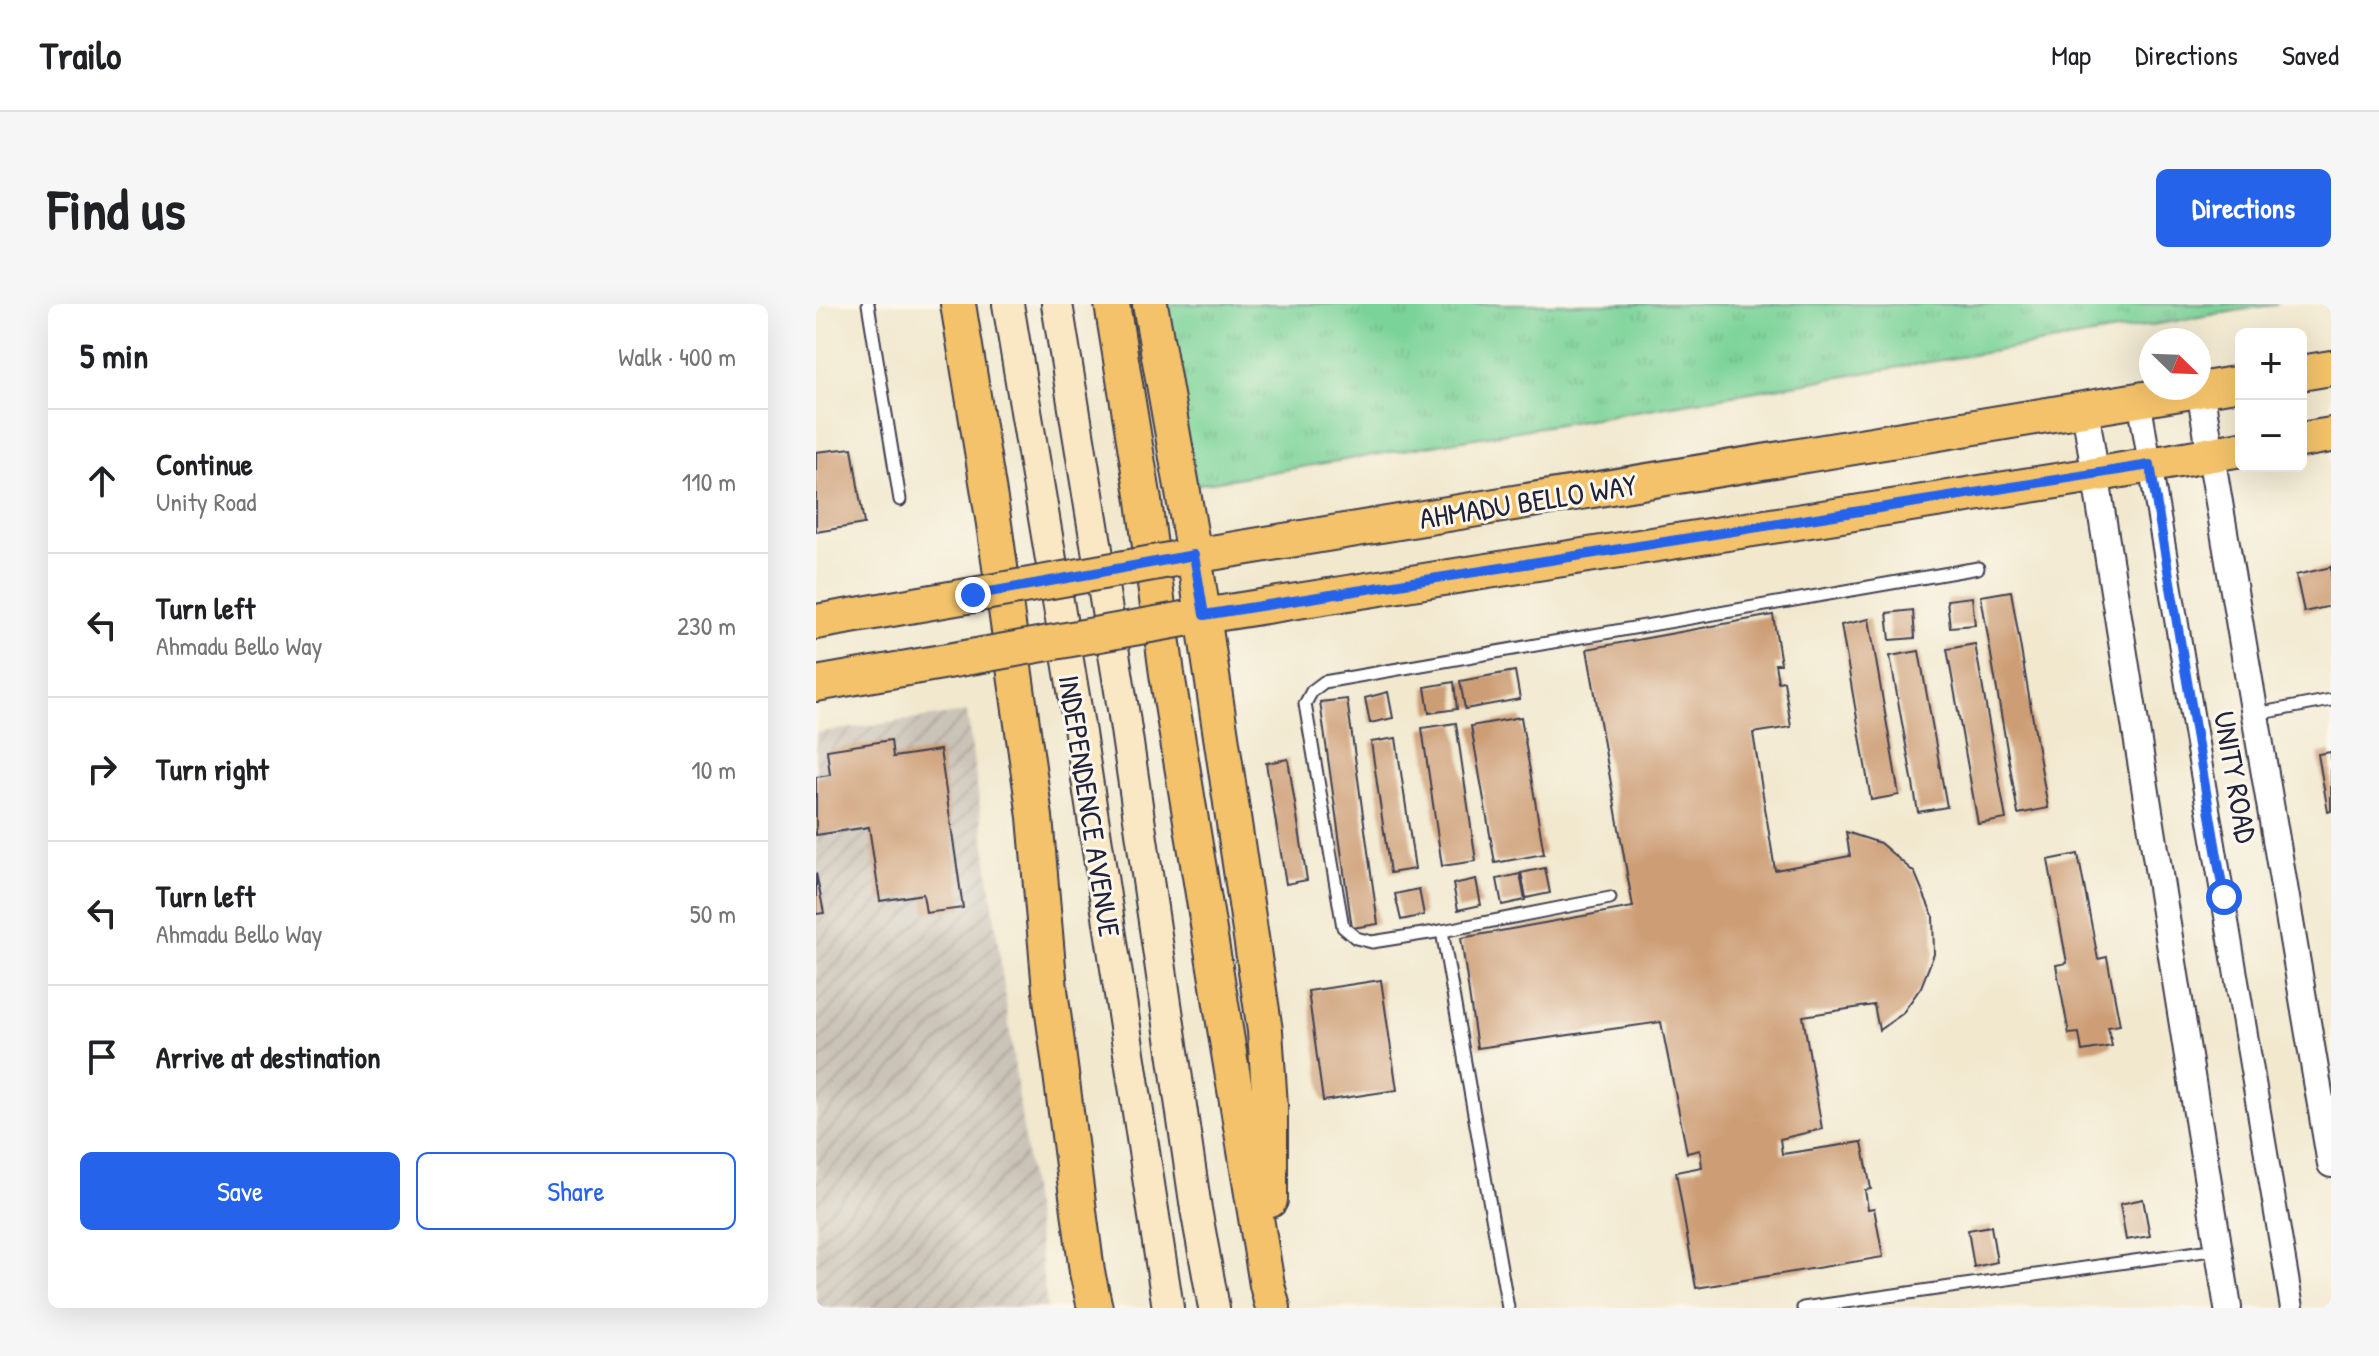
<!DOCTYPE html>
<meta charset="utf-8">
<style>
:root{--surface:#fff;--page:#f6f6f6;--text:#202124;--muted:#757577;--line:#e0e0e0;--accent:#2563eb}
body{margin:0;font-family:"Patrick Hand",sans-serif;background:var(--page);color:var(--text)}
.controls{position:absolute;right:24px;top:24px;display:grid;overflow:hidden;border-radius:12px;box-shadow:0 8px 32px #0002}
.controls button{width:72px;height:72px;display:grid;place-items:center;padding:0;border:0;border-bottom:2px solid var(--line);background:var(--surface);color:var(--text);font:40px sans-serif}
.compass{position:absolute;left:1323px;top:24px;width:72px;height:72px;border-radius:50%;background:var(--surface);box-shadow:0 8px 32px #0002;rotate:113deg}
.stop{position:absolute;width:24px;height:24px;margin:-18px;border:6px solid #2563eb;border-radius:50%;background:#fff}
.stop.end{background:#2563eb;border-color:#fff;box-shadow:0 2px 8px #0008}
.list{margin:0;padding:0;list-style:none}
h2{display:flex;justify-content:space-between;align-items:center;height:104px;margin:0;padding:0 32px;font-size:34px}
h2 small{font-size:26px;font-weight:400;color:var(--muted)}
.list li{display:grid;grid-template-columns:52px 1fr auto;gap:24px;align-items:center;box-sizing:border-box;height:144px;padding:0 32px;border-top:2px solid var(--line)}
.list b{display:block;font-size:30px;white-space:nowrap}
.list p{margin:0;font-size:26px;white-space:nowrap;color:var(--muted)}
.list em{font-size:26px;font-style:normal;color:var(--muted)}
.actions{display:flex;gap:16px;padding:24px 32px}
.actions a{flex:1;padding:18px 0;border:2px solid var(--accent);border-radius:12px;text-align:center;font-size:28px;color:var(--accent)}
.actions .main{background:var(--accent);color:#fff}
.icon{flex:none;width:44px;height:44px;fill:none;stroke:currentColor;stroke-width:2;stroke-linecap:round;stroke-linejoin:round}
.map{position:relative;flex:none;width:1515px;height:1004px;overflow:hidden;border-radius:12px}
header{display:flex;align-items:center;gap:48px;box-sizing:border-box;height:112px;padding:0 40px;background:var(--surface);border-bottom:2px solid var(--line)}
header strong{font-size:38px}
nav{display:flex;gap:44px;margin-inline-start:auto;font-size:28px}
.intro{display:flex;align-items:center;justify-content:space-between;box-sizing:border-box;height:192px;padding:0 48px}
h1{margin:0;font-size:56px}
.button{padding:20px 36px;border-radius:12px;background:var(--accent);color:#fff;font-size:28px;font-weight:700}
main{display:flex;gap:48px;padding:0 48px}
aside{flex:1;background:var(--surface);border-radius:12px;box-shadow:0 8px 32px #0002}
.map>svg:first-child{display:block}
.industrial{fill:url(#industrial-furrows)}
.grass{fill:url(#grass-tufts);stroke:#4e7a6a;stroke-width:2}
.building{fill:#cd9e76}
.lines{fill:none;stroke-linecap:round;stroke-linejoin:round}
.service-casing{stroke:#414051;stroke-width:15}
.minor-casing{stroke:#414051;stroke-width:26}
.tertiary-casing{stroke:#414051;stroke-width:30}
.secondary-casing{stroke:#414051;stroke-width:34}
.primary-casing{stroke:#414051;stroke-width:38}
.service{stroke:#fff;stroke-width:11}
.minor{stroke:#fff;stroke-width:22}
.tertiary{stroke:#fff;stroke-width:26}
.secondary{stroke:#fae7c3;stroke-width:30}
.primary{stroke:#f3c26a;stroke-width:34}
.primary-bridge-casing{stroke:#414051;stroke-width:38;stroke-linecap:butt}
.primary-bridge{stroke:#f3c26a;stroke-width:34}
.route{stroke:#2563eb;stroke-width:10}
.labels{text-anchor:middle;dominant-baseline:central;stroke-width:6;stroke-linejoin:round;paint-order:stroke}
.street-label{font-size:30px;fill:#22223b;stroke:#fbf7ec}
</style>
<header>
<strong>Trailo</strong>
<nav><a>Map</a><a>Directions</a><a>Saved</a></nav>
</header>
<div class="intro"><h1>Find us</h1><a class="button">Directions</a></div>
<main>
<aside>
<h2>5 min<small>Walk · 400 m</small></h2>
<ul class="list">
<li><svg class="icon" aria-label="ahead" viewBox="0 0 24 24"><path d="M12 20V5M6 11l6-6 6 6"/></svg><div><b>Continue</b><p>Unity Road</p></div><em>110 m</em></li>
<li><svg class="icon" aria-label="left" viewBox="0 0 24 24"><path d="M17 20v-9H6M10 6l-5 5 5 5"/></svg><div><b>Turn left</b><p>Ahmadu Bello Way</p></div><em>230 m</em></li>
<li><svg class="icon" aria-label="right" viewBox="0 0 24 24"><path d="M7 20v-9h11M14 6l5 5-5 5"/></svg><div><b>Turn right</b></div><em>10 m</em></li>
<li><svg class="icon" aria-label="left" viewBox="0 0 24 24"><path d="M17 20v-9H6M10 6l-5 5 5 5"/></svg><div><b>Turn left</b><p>Ahmadu Bello Way</p></div><em>50 m</em></li>
<li><svg class="icon" aria-label="arrive" viewBox="0 0 24 24"><path d="M6 21V4h12l-3 4 3 4H6"/></svg><div><b>Arrive at destination</b></div></li>
</ul>
<div class="actions"><a class="main">Save</a><a>Share</a></div>
</aside>
<div class="map">
<svg width="1515" height="1004" viewBox="0 0 1515 1004">
<defs>
<pattern id="industrial-furrows" width="10" height="10" patternUnits="userSpaceOnUse" patternTransform="scale(2)"><rect width="10" height="10" fill="#cac3b8"/><path d="M-1 1l2-2M0 10L10 0M9 11l2-2" fill="none" stroke="#ada79f"/></pattern>
<pattern id="grass-tufts" width="24" height="20" patternUnits="userSpaceOnUse" patternTransform="scale(2)"><rect width="24" height="20" fill="#7ad398"/><path d="M3 7l-1-3M5 7V3M7 7l1-3M15 17l-1-3M17 17v-4M19 17l1-3" fill="none" stroke="#69b584"/></pattern>
</defs>
<rect width="100%" height="100%" fill="#fbf7ec"/>
<filter id="ink" filterUnits="userSpaceOnUse"><feTurbulence type="fractalNoise" baseFrequency=".0125" numOctaves="2"/><feDisplacementMap in="SourceGraphic" scale="16" xChannelSelector="R" yChannelSelector="G"/><feConvolveMatrix kernelMatrix="1 2 1 2 8 2 1 2 1" color-interpolation-filters="sRGB"/></filter>
<filter id="wash" filterUnits="userSpaceOnUse"><feTurbulence type="fractalNoise" baseFrequency=".006" numOctaves="4" result="noise"/><feDisplacementMap in="SourceGraphic" scale="32" xChannelSelector="R" yChannelSelector="G"/><feGaussianBlur stdDeviation="1.8" result="paint"/><feColorMatrix in="noise" values="0 0 0 0 0 0 0 0 0 0 0 0 0 0 0 0 0 1.4 0 .05"/><feComposite in="paint" operator="in"/></filter>
<g filter="url(#wash)">
<rect width="100%" height="100%" fill="#f1e8ce"/>
<!-- industrial -->
<polygon class="industrial" points="151,408 231,1004 0,1004 0,429"/>
<!-- grass -->
<polygon class="grass" points="339,0 1461,0 366,183"/>
<g id="blocks">
<!-- building -->
<g class="building">
<polygon points="36,144 48,220 0,228 0,148"/>
<polygon points="1515,263 1515,302 1488,308 1480,271"/>
<polygon points="1195,287 1232,504 1202,510 1165,292"/>
<polygon points="1156,293 1159,321 1134,323 1131,296"/>
<polygon points="1097,306 1099,334 1074,336 1071,309"/>
<polygon points="957,311 965,360 959,360 962,378 968,377 975,423 937,429 959,566 1034,552 1030,528 1064,539 1099,569 1117,612 1118,650 1105,683 1086,710 1063,726 1058,701 987,712 1006,825 964,835 966,850 1046,838 1055,885 1049,886 1052,905 1058,904 1067,953 880,984 860,868 886,863 884,846 871,849 845,718 661,744 645,634 817,603 771,345"/>
<polygon points="1053,315 1083,491 1055,496 1025,321"/>
<polygon points="1159,340 1190,515 1162,520 1131,345"/>
<polygon points="1103,347 1131,503 1102,508 1074,352"/>
<polygon points="699,367 704,395 649,405 644,377"/>
<polygon points="638,378 641,405 613,409 609,383"/>
<polygon points="572,388 577,414 554,419 549,394"/>
<polygon points="531,395 562,620 536,624 504,398"/>
<polygon points="705,413 728,550 679,559 655,422"/>
<polygon points="640,419 660,557 626,562 606,424"/>
<polygon points="580,434 599,565 574,569 555,438"/>
<polygon points="75,436 77,453 124,446 147,604 110,609 107,590 64,597 53,523 0,531 0,473 14,471 11,446"/>
<polygon points="1515,448 1515,507 1512,508 1502,450"/>
<polygon points="472,455 491,576 470,580 450,459"/>
<polygon points="1262,550 1282,655 1291,653 1304,721 1292,723 1296,742 1266,747 1263,729 1253,730 1240,661 1251,659 1232,556"/>
<polygon points="729,564 734,589 710,594 705,569"/>
<polygon points="0,569 8,609 0,610"/>
<polygon points="704,570 709,596 686,601 681,575"/>
<polygon points="660,575 665,601 642,606 637,580"/>
<polygon points="603,585 608,611 585,616 579,590"/>
<polygon points="565,676 581,786 507,797 492,687"/>
<polygon points="1327,895 1334,932 1310,936 1304,900"/>
<polygon points="1175,922 1181,958 1158,963 1152,926"/>
</g>
</g>
</g>
<g filter="url(#ink)">
<use href="#blocks" fill-opacity="0" stroke="#414051" stroke-width="2"/>
<g class="lines">
<defs>
<g id="service">
<polyline points="52,0 84,196"/>
<polyline points="1440,410 1515,396"/>
<polyline points="626,627 556,638 540,634 527,623 489,400 496,387 508,378 1162,264"/>
<polyline points="692,1004 626,627 794,594"/>
<polyline points="987,1004 1402,945"/>
</g>
<polyline id="minor" points="1323,95 1476,1004"/>
<g id="tertiary">
<polyline points="1384,86 1515,860"/>
<polyline points="1269,105 1412,1004"/>
</g>
<g id="secondary">
<polyline points="192,0 262,416 352,1004"/>
<polyline points="241,0 307,405 380,905 398,1004"/>
</g>
<g id="primary">
<polyline points="142,0 178,220 219,513 234,686 271,968 279,1004"/>
<polyline points="296,0 328,197 351,370 451,981 457,1004"/>
<polyline points="334,0 378,251 449,727 454,802 454,896"/>
<polyline points="1485,69 1515,64"/>
<polyline points="1485,136 1515,131"/>
<polyline points="359,255 1425,79"/>
<polyline points="368,315 1278,171 1425,145"/>
<polyline points="0,318 157,291"/>
<polyline points="0,380 166,351"/>
</g>
</defs>
<!-- service casing -->
<use href="#service" class="service-casing"/>
<!-- minor casing -->
<use href="#minor" class="minor-casing"/>
<!-- tertiary casing -->
<use href="#tertiary" class="tertiary-casing"/>
<!-- secondary casing -->
<use href="#secondary" class="secondary-casing"/>
<!-- primary casing -->
<use href="#primary" class="primary-casing"/>
<!-- service -->
<use href="#service" class="service"/>
<!-- minor -->
<use href="#minor" class="minor"/>
<!-- tertiary -->
<use href="#tertiary" class="tertiary"/>
<!-- secondary -->
<use href="#secondary" class="secondary"/>
<!-- primary -->
<use href="#primary" class="primary"/>
<defs>
<g id="primary-bridge">
<polyline points="157,291 359,255"/>
<polyline points="166,351 368,315"/>
</g>
</defs>
<!-- primary-bridge casing -->
<use href="#primary-bridge" class="primary-bridge-casing"/>
<!-- primary-bridge -->
<use href="#primary-bridge" class="primary-bridge"/>
</g>
</g>
<g class="lines" filter="url(#ink)">
<!-- route -->
<polyline class="route" points="157,291 378,251 388,311 1334,161 1408,593"/>
</g>
<g class="labels">
<!-- street labels -->
<g class="street-label">
<text transform="translate(712 197) rotate(-9)">AHMADU BELLO WAY</text>
<text transform="translate(1420 473) rotate(80)">UNITY ROAD</text>
<text transform="translate(274 502) rotate(81)">INDEPENDENCE AVENUE</text>
</g>
</g>
</svg>
<div class="controls">
<button>+</button>
<button>−</button>
</div>
<svg class="compass" viewBox="-18 -18 36 36"><path d="M0-13l5 13h-10z" fill="#e53935"/><path d="M0 13l5-13h-10z" fill="#757577"/></svg>
<div class="stop" style="left:1408px;top:593px"></div>
<div class="stop end" style="left:157px;top:291px"></div>
</div>
</main>
